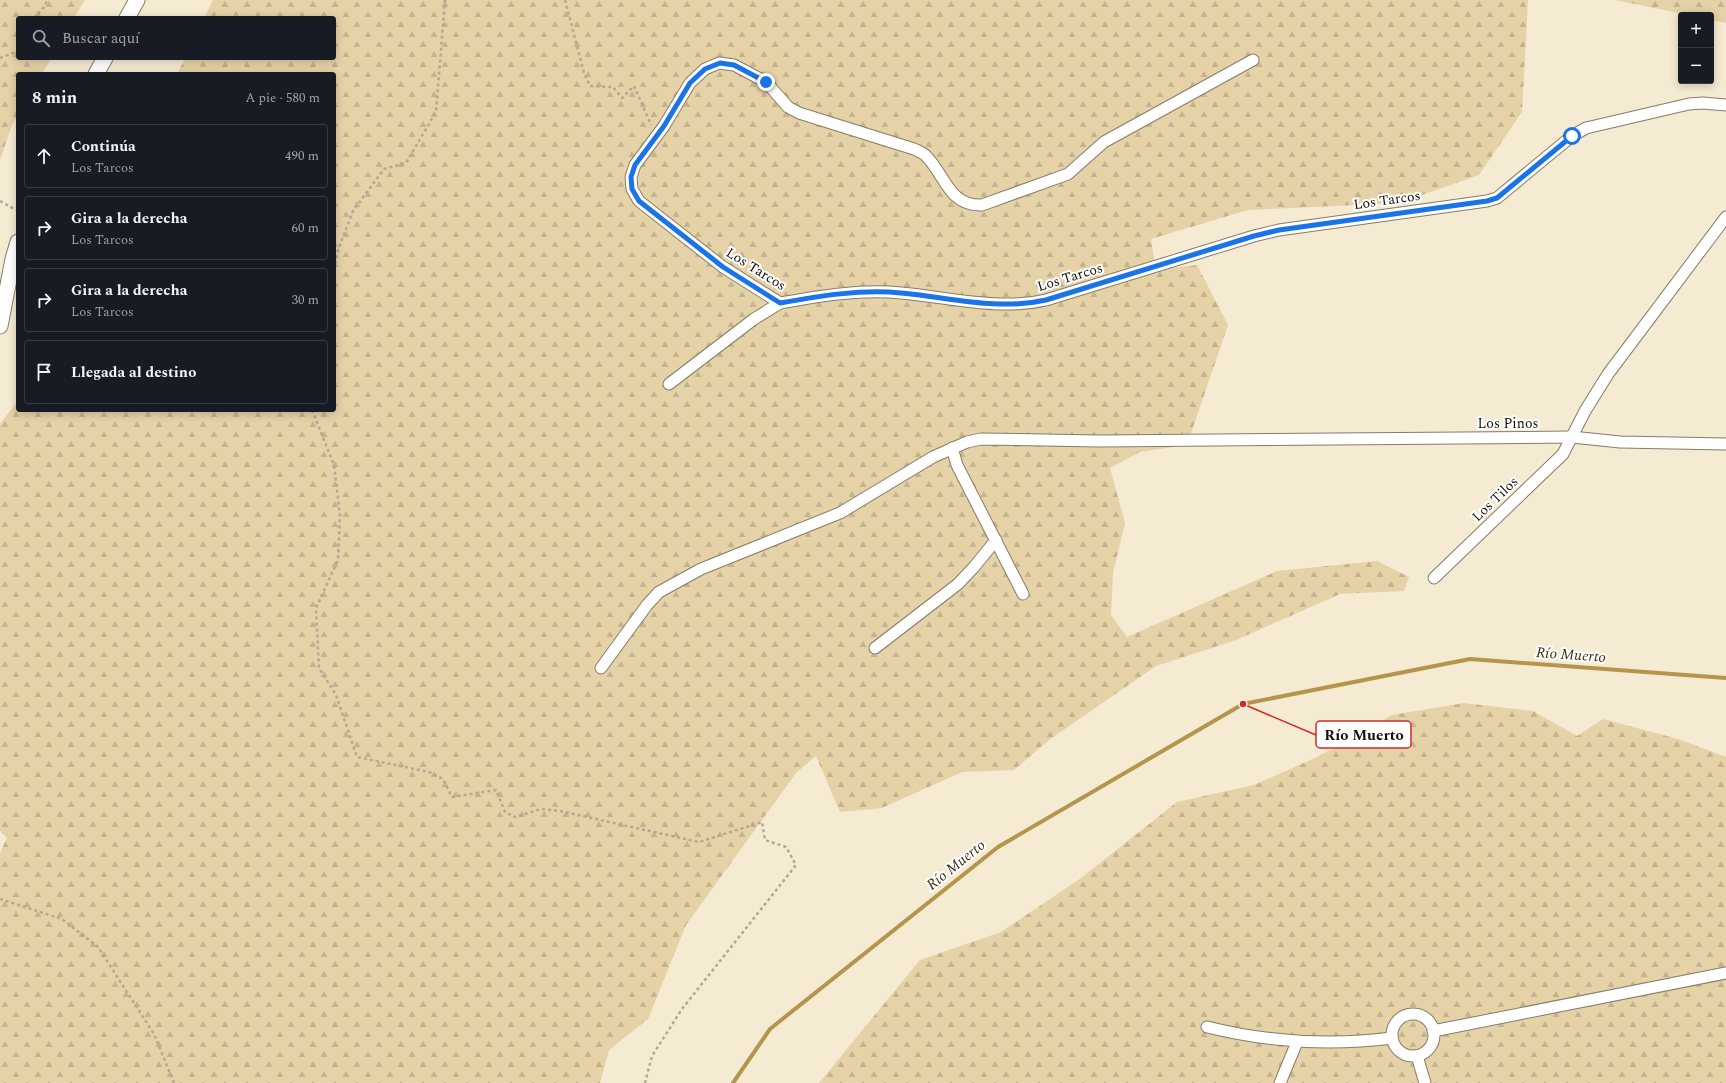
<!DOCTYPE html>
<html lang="es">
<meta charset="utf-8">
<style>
:root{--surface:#171b24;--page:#20242c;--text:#f1f3f6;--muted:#9ea1a6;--line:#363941}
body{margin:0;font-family:Spectral,serif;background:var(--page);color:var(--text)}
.controls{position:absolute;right:12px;top:12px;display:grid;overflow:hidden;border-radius:4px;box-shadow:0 2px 10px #0003}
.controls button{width:36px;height:36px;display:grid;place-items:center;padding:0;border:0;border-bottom:1px solid var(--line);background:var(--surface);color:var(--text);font:20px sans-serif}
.stop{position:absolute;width:12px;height:12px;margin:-9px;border:3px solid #1a73e8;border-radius:50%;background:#fff}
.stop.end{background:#1a73e8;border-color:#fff;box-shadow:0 1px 4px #0008}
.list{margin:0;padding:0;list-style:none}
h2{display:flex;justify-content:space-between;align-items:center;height:52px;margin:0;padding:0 16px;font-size:17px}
h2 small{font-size:13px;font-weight:400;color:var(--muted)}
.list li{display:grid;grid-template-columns:26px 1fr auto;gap:12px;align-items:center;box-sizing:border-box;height:64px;margin:0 8px 8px;padding:0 8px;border:1px solid var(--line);border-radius:4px}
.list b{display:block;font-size:15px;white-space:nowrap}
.list p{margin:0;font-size:13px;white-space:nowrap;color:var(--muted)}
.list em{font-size:13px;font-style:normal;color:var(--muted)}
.icon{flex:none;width:22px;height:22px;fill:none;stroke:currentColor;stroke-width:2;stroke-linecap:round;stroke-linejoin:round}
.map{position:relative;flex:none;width:1726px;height:1083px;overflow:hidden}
.search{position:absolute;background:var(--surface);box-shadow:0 2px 10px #0003;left:16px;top:16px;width:320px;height:44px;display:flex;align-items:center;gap:10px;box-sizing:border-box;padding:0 14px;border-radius:4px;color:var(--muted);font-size:15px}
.panel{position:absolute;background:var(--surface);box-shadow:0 2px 10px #0003;left:16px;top:72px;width:320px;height:340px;border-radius:4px}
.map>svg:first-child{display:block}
.forest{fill:url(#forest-firs)}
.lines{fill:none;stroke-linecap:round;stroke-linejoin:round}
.stream{stroke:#b5954c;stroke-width:4}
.minor-casing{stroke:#867c67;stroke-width:13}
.secondary-casing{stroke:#867c67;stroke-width:17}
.path{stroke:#b1a895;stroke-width:2.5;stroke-dasharray:3 3;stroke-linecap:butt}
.minor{stroke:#fff;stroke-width:11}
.secondary{stroke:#fff;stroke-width:15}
.route{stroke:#1a73e8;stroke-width:5}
.labels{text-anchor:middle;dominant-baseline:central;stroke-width:4;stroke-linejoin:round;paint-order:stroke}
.street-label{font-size:14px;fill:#130f07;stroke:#fff}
.water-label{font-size:15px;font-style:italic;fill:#3e300f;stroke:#fff}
.leader{fill:none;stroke:#d62828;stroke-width:1.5}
.callout-dot{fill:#d62828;stroke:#fff;stroke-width:1.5}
.callout{fill:#fff;stroke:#d62828;stroke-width:1.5}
.callout-label{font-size:15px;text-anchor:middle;font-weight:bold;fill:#130f07}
</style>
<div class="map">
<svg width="1726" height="1083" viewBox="0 0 1726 1083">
<defs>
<pattern id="forest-firs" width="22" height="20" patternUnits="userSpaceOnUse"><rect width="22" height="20" fill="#e6d2a7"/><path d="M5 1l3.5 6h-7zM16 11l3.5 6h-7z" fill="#c4b38e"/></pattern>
</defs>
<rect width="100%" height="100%" fill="#f5ead2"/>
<!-- forest -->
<g class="forest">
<polygon points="0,0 85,0 74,18 18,18 18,58 51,58 42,74 18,74 18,115 12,125 0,160"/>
<polygon points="213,0 1528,0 1522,112 1479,175 1399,203 1248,210 1151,239 1156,270 1197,265 1228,325 1187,445 1140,452 1110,468 1125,523 1113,573 1111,615 1127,637 1277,571 1377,561 1409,577 1404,591 1340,594 1236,640 1156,666 1049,740 1014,770 962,772 882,808 840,812 816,756 796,773 686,925 648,1019 609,1050 600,1083 0,1083 0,853 7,838 0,831 0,424 18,400 18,410 334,410 334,74 177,74 185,58 334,58 334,18 204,18"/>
<polygon points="1615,0 1726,0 1726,23 1711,20 1711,15 1688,15"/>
<polygon points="1464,703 1533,711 1577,736 1603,719 1678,739 1726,757 1726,1083 819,1083 920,960 1001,932 1081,878 1177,802 1254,785 1317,757 1392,715"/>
</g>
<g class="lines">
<!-- stream -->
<polyline class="stream" points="733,1083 770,1029 998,847 1243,704 1470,659 1726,678"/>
<defs>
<g id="minor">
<path d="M1253,60l-149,82 -36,32 -86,31c-33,1 -36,-28 -55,-48 -3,-4 -9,-6 -13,-8l-115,-36 -11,-6 -22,-25 -32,-17 -15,-2 -14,6 -15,14 -26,43 -29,39 -4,12 1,12 7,12 84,66 57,36c40,-7 80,-14 121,-10 47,4 97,18 145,7l208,-64 25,-6 208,-29 10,-3 75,-62 14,-8 103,-24 14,-1 23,2"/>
<polyline points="669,384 754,319 780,303"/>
<polyline points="952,448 957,465 1023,594"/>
<polyline points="1434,578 1563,454 1585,411 1608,374 1726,217"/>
<polyline points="875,648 958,584 974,567 996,540"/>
<polyline points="601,668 647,605 659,592 701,569 840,513 933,457 967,442 981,439 1100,441 1572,437 1620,442 1726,444"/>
<circle cx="1413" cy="1035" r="21"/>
<path d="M1207,1027c61,15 123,19 185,11"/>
<polyline points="1433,1031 1726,973"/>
<polyline points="1417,1056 1425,1083"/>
<polyline points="1280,1083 1297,1042"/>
</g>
<g id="secondary">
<polyline points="127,18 137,0"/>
<polyline points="96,74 105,58"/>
<polyline points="0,326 13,259 18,242"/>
</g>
</defs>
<!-- minor casing -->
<use href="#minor" class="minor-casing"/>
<!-- secondary casing -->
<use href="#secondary" class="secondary-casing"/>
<!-- path -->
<g class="path">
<polyline points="565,0 584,73 590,86 613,87 622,98 634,86 651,125"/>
<polyline points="34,18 45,6 47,0"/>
<polyline points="0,58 18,51"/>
<polyline points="0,201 18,211"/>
<polyline points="334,270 338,250 353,211 384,169 406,163 436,112 445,0"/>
<polyline points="312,410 334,465 340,515 338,560 316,608 319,668 336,695 357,757 429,772 443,779 452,797 496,790 505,812 515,817 541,809 560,811 699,842 762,822 765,840 786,847 796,865 682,1009 652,1056 645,1083"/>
<polyline points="0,899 62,919 98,947 154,1034 174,1083"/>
</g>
<!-- minor -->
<use href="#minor" class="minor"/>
<!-- secondary -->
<use href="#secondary" class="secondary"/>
</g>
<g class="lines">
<!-- route -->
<path class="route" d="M766,82l-32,-17 -14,-2 -15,6 -15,14 -26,43 -29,39 -4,12 1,12 7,12 84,66 57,36c40,-7 80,-14 121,-10 47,4 97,18 145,7l208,-64 25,-6 208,-29 10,-3 75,-62"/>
</g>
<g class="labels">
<!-- street labels -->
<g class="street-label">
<text transform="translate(1387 200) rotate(-8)">Los Tarcos</text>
<text transform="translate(756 269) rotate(32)">Los Tarcos</text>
<text transform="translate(1070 277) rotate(-17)">Los Tarcos</text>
<text x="1508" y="423">Los Pinos</text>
<text transform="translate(1495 499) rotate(-44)">Los Tilos</text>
</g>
<!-- water labels -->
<g class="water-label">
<text transform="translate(1571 655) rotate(4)">Río Muerto</text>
<text transform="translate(956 865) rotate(-39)">Río Muerto</text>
</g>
</g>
<!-- callouts -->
<path class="leader" d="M1243 704L1316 735"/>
<circle class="callout-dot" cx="1243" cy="704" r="4"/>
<rect class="callout" x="1316" y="721" width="95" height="27" rx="4"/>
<g class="callout-label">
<text x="1364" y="740">Río Muerto</text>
</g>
</svg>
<div class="controls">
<button>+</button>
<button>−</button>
</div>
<div class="stop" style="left:1572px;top:136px"></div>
<div class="stop end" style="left:766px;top:82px"></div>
<div class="search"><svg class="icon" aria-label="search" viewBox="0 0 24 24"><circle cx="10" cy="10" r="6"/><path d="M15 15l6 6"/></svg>Buscar aquí</div>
<section class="panel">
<h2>8 min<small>A pie · 580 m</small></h2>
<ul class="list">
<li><svg class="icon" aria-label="ahead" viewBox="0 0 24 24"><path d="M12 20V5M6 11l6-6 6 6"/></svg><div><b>Continúa</b><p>Los Tarcos</p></div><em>490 m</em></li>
<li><svg class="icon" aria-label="right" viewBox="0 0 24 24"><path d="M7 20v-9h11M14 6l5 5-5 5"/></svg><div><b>Gira a la derecha</b><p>Los Tarcos</p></div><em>60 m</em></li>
<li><svg class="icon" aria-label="right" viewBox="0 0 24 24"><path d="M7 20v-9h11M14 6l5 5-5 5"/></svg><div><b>Gira a la derecha</b><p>Los Tarcos</p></div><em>30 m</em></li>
<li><svg class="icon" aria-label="arrive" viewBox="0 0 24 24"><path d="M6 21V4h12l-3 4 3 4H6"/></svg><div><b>Llegada al destino</b></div></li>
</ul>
</section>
</div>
